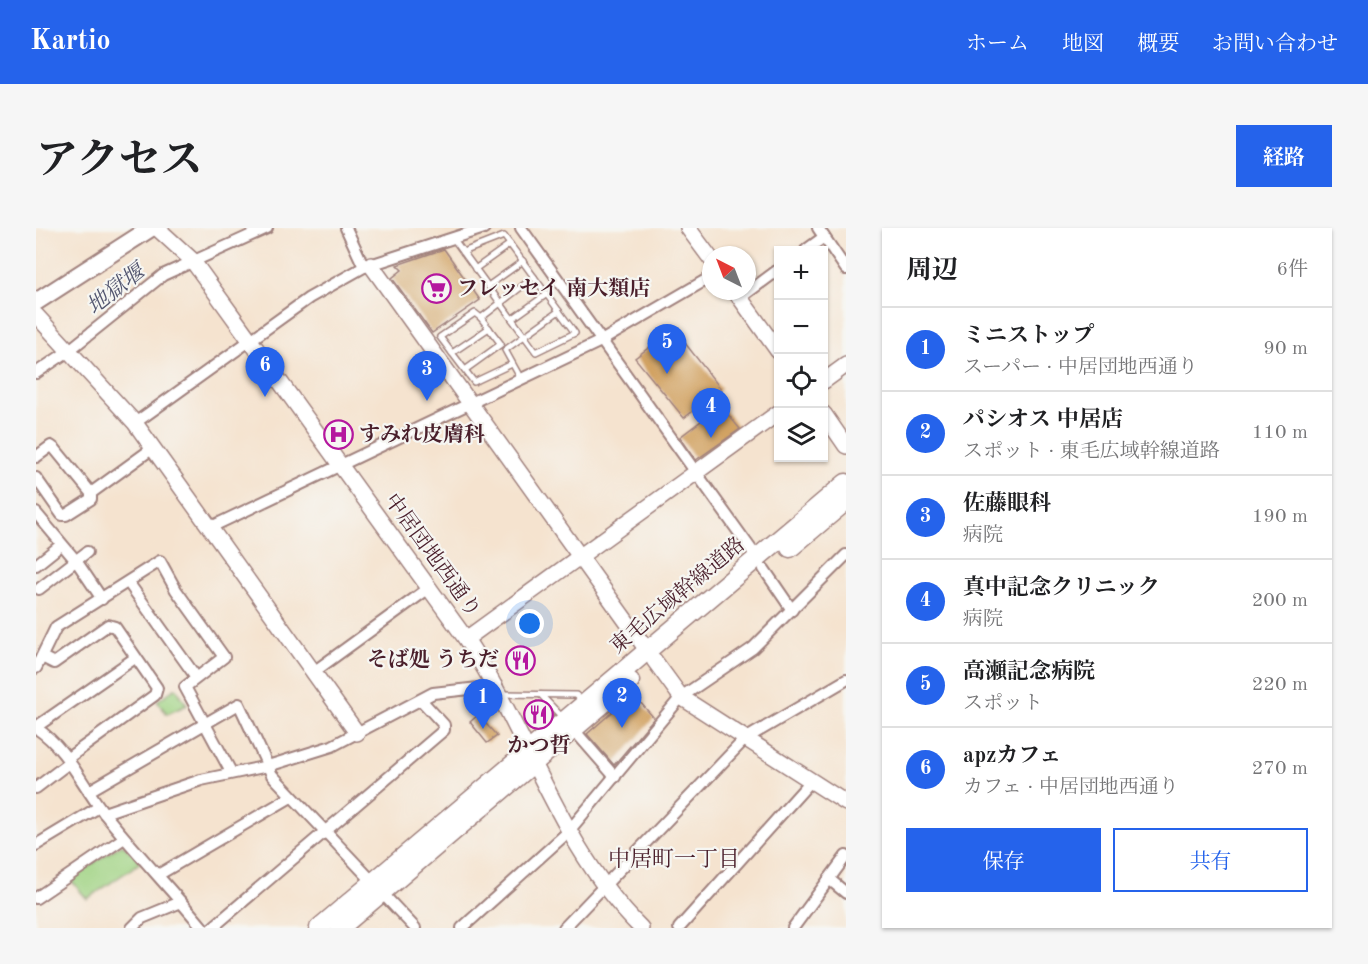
<!DOCTYPE html>
<html lang="ja">
<meta charset="utf-8">
<style>
:root{--surface:#fff;--page:#f6f6f6;--text:#202124;--muted:#757577;--line:#e0e0e0;--accent:#2563eb}
body{margin:0;font-family:"Old Standard TT","Noto Serif JP",serif;background:var(--page);color:var(--text)}
.controls{position:absolute;right:18px;top:18px;display:grid;overflow:hidden;border-radius:0px;box-shadow:0 2px 4px #0004}
.controls button{width:54px;height:54px;display:grid;place-items:center;padding:0;border:0;border-bottom:2px solid var(--line);background:var(--surface);color:var(--text);font:30px sans-serif}
.compass{position:absolute;left:666px;top:18px;width:54px;height:54px;border-radius:50%;background:var(--surface);box-shadow:0 2px 4px #0004;rotate:318deg}
.you{position:absolute;left:494px;top:396px;width:21px;height:21px;margin:-15px;border:4px solid #fff;border-radius:50%;background:#1a73e8;box-shadow:0 0 0 9px #1a73e833}
.badge{display:grid;place-items:center;width:39px;height:39px;border-radius:50%;background:var(--accent);color:#fff;font-size:20px;font-weight:700}
.pin{position:absolute;translate:-50% -50px;filter:drop-shadow(0 2px 3px #0008)}
.pin::after{content:'';position:absolute;top:32px;width:21px;height:18px;background:inherit;clip-path:polygon(0 0,100% 0,50% 100%)}
.list{margin:0;padding:0;list-style:none}
h2{display:flex;justify-content:space-between;align-items:center;height:78px;margin:0;padding:0 24px;font-size:26px}
h2 small{font-size:20px;font-weight:400;color:var(--muted)}
.list li{display:grid;grid-template-columns:39px 1fr auto;gap:18px;align-items:center;box-sizing:border-box;height:84px;padding:0 24px;border-top:2px solid var(--line)}
.list b{display:block;font-size:22px;white-space:nowrap}
.list p{margin:0;font-size:20px;white-space:nowrap;color:var(--muted)}
.list em{font-size:20px;font-style:normal;color:var(--muted)}
.actions{display:flex;gap:12px;padding:18px 24px}
.actions a{flex:1;padding:14px 0;border:2px solid var(--accent);border-radius:0px;text-align:center;font-size:21px;color:var(--accent)}
.actions .main{background:var(--accent);color:#fff}
.icon{flex:none;width:33px;height:33px;fill:none;stroke:currentColor;stroke-width:2;stroke-linecap:round;stroke-linejoin:round}
.map{position:relative;flex:none;width:810px;height:700px;overflow:hidden;border-radius:0px}
header{display:flex;align-items:center;gap:36px;box-sizing:border-box;height:84px;padding:0 30px;background:var(--accent);color:#fff}
header strong{font-size:28px}
nav{display:flex;gap:33px;margin-inline-start:auto;font-size:21px}
.intro{display:flex;align-items:center;justify-content:space-between;box-sizing:border-box;height:144px;padding:0 36px}
h1{margin:0;font-size:42px}
.button{padding:15px 27px;border-radius:0px;background:var(--accent);color:#fff;font-size:21px;font-weight:700}
main{display:flex;gap:36px;padding:0 36px}
aside{flex:1;background:var(--surface);border-radius:0px;box-shadow:0 2px 4px #0004}
.map>svg:first-child{display:block}
.green{fill:#a0d383;stroke:#757957;stroke-width:1.5}
.building{fill:#d2a363}
.lines{fill:none;stroke-linecap:round;stroke-linejoin:round}
.lane-casing{stroke:#a0817d;stroke-width:8}
.street-casing{stroke:#a0817d;stroke-width:14}
.secondary-casing{stroke:#a0817d;stroke-width:18}
.primary-casing{stroke:#a0817d;stroke-width:20}
.highway-casing{stroke:#a0817d;stroke-width:21}
.lane{stroke:#fff;stroke-width:5}
.street{stroke:#fff;stroke-width:10}
.secondary{stroke:#fff;stroke-width:15}
.primary{stroke:#fff;stroke-width:16}
.highway{stroke:#fff;stroke-width:18}
.labels{text-anchor:middle;dominant-baseline:central;stroke-width:4.5;stroke-linejoin:round;paint-order:stroke}
.poi-label{font-size:21px;font-weight:bold;fill:#4a1f2b;stroke:#f6f6f2;text-anchor:start}
.street-label{font-size:21px;fill:#4a1f2b;stroke:#f6f6f2}
.water-label{font-size:22px;font-style:italic;fill:#51546e;stroke:#f6f6f2}
.neighbourhood-label{font-size:22px;fill:#4a1f2b;stroke:#f6f6f2}
</style>
<header>
<strong>Kartio</strong>
<nav><a>ホーム</a><a>地図</a><a>概要</a><a>お問い合わせ</a></nav>
</header>
<div class="intro"><h1>アクセス</h1><a class="button">経路</a></div>
<main>
<div class="map">
<svg width="810" height="700" viewBox="0 0 810 700">
<rect width="100%" height="100%" fill="#f6f6f2"/>
<filter id="ink" filterUnits="userSpaceOnUse"><feTurbulence type="fractalNoise" baseFrequency=".0167" numOctaves="2"/><feDisplacementMap in="SourceGraphic" scale="12" xChannelSelector="R" yChannelSelector="G"/><feConvolveMatrix kernelMatrix="1 2 1 2 8 2 1 2 1" color-interpolation-filters="sRGB"/></filter>
<filter id="wash" filterUnits="userSpaceOnUse"><feTurbulence type="fractalNoise" baseFrequency=".008" numOctaves="4" result="noise"/><feDisplacementMap in="SourceGraphic" scale="24" xChannelSelector="R" yChannelSelector="G"/><feGaussianBlur stdDeviation="1.35" result="paint"/><feColorMatrix in="noise" values="0 0 0 0 0 0 0 0 0 0 0 0 0 0 0 0 0 1.4 0 .05"/><feComposite in="paint" operator="in"/></filter>
<g filter="url(#wash)">
<rect width="100%" height="100%" fill="#f5e3cf"/>
<!-- green -->
<g class="green">
<polygon points="140,460 151,477 131,486 121,473"/>
<polygon points="86,616 105,634 51,671 34,651"/>
</g>
<g id="blocks">
<!-- building -->
<g class="building">
<polygon points="408,21 444,72 396,105 356,50 366,42 361,37"/>
<polygon points="638,101 685,161 648,190 599,130"/>
<polygon points="685,178 704,201 660,232 644,209"/>
<polygon points="483,421 493,434 483,441 475,427"/>
<polygon points="597,466 618,490 578,537 551,506"/>
<polygon points="501,473 518,487 501,501 488,487"/>
<polygon points="442,487 461,508 451,515 434,494"/>
</g>
</g>
</g>
<g filter="url(#ink)">
<use href="#blocks" fill-opacity="0" stroke="#a0817d" stroke-width="1.5"/>
<g class="lines">
<defs>
<g id="lane">
<polyline points="417,10 500,124 539,105 468,8 427,24"/>
<polyline points="439,41 474,16"/>
<polyline points="452,58 487,33"/>
<polyline points="476,91 511,66"/>
<polyline points="416,125 453,100"/>
<polyline points="476,136 438,154 404,109 439,85 445,90 498,49"/>
<polyline points="429,142 465,116 445,90"/>
<polyline points="485,151 469,122 523,83"/>
<polyline points="465,466 540,467 547,474"/>
<polyline points="505,467 526,489"/>
</g>
<g id="street">
<polyline points="310,0 328,39"/>
<polyline points="485,0 722,331"/>
<polyline points="782,0 810,41"/>
<polyline points="770,22 788,9"/>
<polyline points="704,70 742,42"/>
<polyline points="0,145 31,124 127,47 231,0"/>
<polyline points="99,195 273,70 328,39 448,0"/>
<polyline points="0,229 15,218 19,221 55,265"/>
<polyline points="0,250 26,287 30,287 55,271 55,265 117,220"/>
<polyline points="0,285 41,334 66,371"/>
<polyline points="175,299 565,113 675,49"/>
<polyline points="0,337 25,317"/>
<polyline points="728,341 756,382"/>
<polyline points="92,354 160,449"/>
<polyline points="3,361 51,324"/>
<polyline points="6,429 18,435 72,397 79,399 121,460 119,467 32,530"/>
<polyline points="0,440 20,399 124,333 140,362 188,429 149,459 195,544"/>
<polyline points="279,443 393,360"/>
<polyline points="0,499 99,430"/>
<path d="M0,500c32,21 45,56 68,85 32,40 67,76 99,115"/>
<polyline points="538,502 579,549"/>
<polyline points="0,560 34,534"/>
<polyline points="53,563 203,476 236,547 337,654"/>
<polyline points="68,585 165,552 232,538 296,518 397,465 461,458"/>
<polyline points="0,617 63,579"/>
<polyline points="122,647 255,569"/>
<polyline points="793,651 810,665"/>
<polyline points="346,665 379,700"/>
<polyline points="0,670 88,610"/>
<polyline points="96,700 106,690 145,674"/>
<polyline points="176,700 408,502 408,497 385,472"/>
<polyline points="426,700 532,604 645,469 717,420 810,327"/>
<polyline points="528,700 709,511 810,452"/>
<polyline points="643,700 775,553"/>
<polyline points="757,700 810,628"/>
</g>
<g id="secondary">
<path d="M121,0l35,32 274,379c63,94 94,209 175,289"/>
<polyline points="652,0 675,31"/>
<polyline points="335,37 611,422"/>
<polyline points="699,63 742,123"/>
<polyline points="0,87 99,195 321,505"/>
<polyline points="788,153 810,137"/>
<polyline points="788,186 810,218"/>
<polyline points="430,411 742,185"/>
<polyline points="618,432 645,469 810,575"/>
</g>
<polyline id="primary" points="0,74 115,0"/>
<g id="highway">
<polyline points="754,320 810,273"/>
<polyline points="283,700 810,255"/>
<polyline points="304,700 594,453"/>
</g>
</defs>
<!-- lane casing -->
<use href="#lane" class="lane-casing"/>
<!-- street casing -->
<use href="#street" class="street-casing"/>
<!-- secondary casing -->
<use href="#secondary" class="secondary-casing"/>
<!-- primary casing -->
<use href="#primary" class="primary-casing"/>
<!-- highway casing -->
<use href="#highway" class="highway-casing"/>
<!-- lane -->
<use href="#lane" class="lane"/>
<!-- street -->
<use href="#street" class="street"/>
<!-- secondary -->
<use href="#secondary" class="secondary"/>
<!-- primary -->
<use href="#primary" class="primary"/>
<!-- highway -->
<use href="#highway" class="highway"/>
</g>
</g>
<!-- icons -->
<defs>
<symbol id="supermarket-ring" viewBox="-11 -11 22 22"><circle r="9.5" fill="#f6f6f2" stroke="#b5179e" stroke-width="1.5"/><path d="M-6-5.5h2.5l.6 2H6L4.5 2H-2.5L-4.4-4H-6ZM-1.5 3.2a1.3 1.3 0 1 0 .1 0ZM3 3.2a1.3 1.3 0 1 0 .1 0Z" fill="#b5179e"/></symbol>
<symbol id="hospital-ring" viewBox="-11 -11 22 22"><circle r="9.5" fill="#f6f6f2" stroke="#b5179e" stroke-width="1.5"/><path d="M-5-5h3v3.5h4V-5h3V5h-3V1.5h-4V5h-3Z" fill="#b5179e"/></symbol>
<symbol id="restaurant-ring" viewBox="-11 -11 22 22"><circle r="9.5" fill="#f6f6f2" stroke="#b5179e" stroke-width="1.5"/><path d="M-5-6h1v4h1v-4h1v4h1v-4h1v5L-1.5 .5V6h-2V.5L-5-1ZM5-6V6H3V1.5H1.5Q1.5-4 5-6Z" fill="#b5179e"/></symbol>
</defs>
<g fill-rule="evenodd">
<use href="#supermarket-ring" x="384" y="44" width="33" height="33"/>
<use href="#hospital-ring" x="286" y="190" width="33" height="33"/>
<use href="#restaurant-ring" x="468" y="416" width="33" height="33"/>
<use href="#restaurant-ring" x="486" y="470" width="33" height="33"/>
</g>
<g class="labels">
<!-- poi labels -->
<g class="poi-label">
<text x="421" y="61">フレッセイ 南大類店</text>
<text x="323" y="207">すみれ皮膚科</text>
<text x="463" y="432" text-anchor="end">そば処 うちだ</text>
<text x="503" y="518" text-anchor="middle">かつ哲</text>
</g>
<!-- street labels -->
<g class="street-label">
<text transform="translate(396 328) rotate(54)">中居団地西通り</text>
<text transform="translate(642 368) rotate(-40)">東毛広域幹線道路</text>
</g>
<!-- water labels -->
<g class="water-label">
<text transform="translate(80 62) rotate(-38)">地獄堰</text>
</g>
<!-- neighbourhood labels -->
<g class="neighbourhood-label">
<text x="638" y="632">中居町一丁目</text>
</g>
</g>
</svg>
<div class="controls">
<button>+</button>
<button>−</button>
<button><svg class="icon" aria-label="locate" viewBox="0 0 24 24"><circle cx="12" cy="12" r="6"/><path d="M12 2v4M12 18v4M2 12h4M18 12h4"/></svg></button>
<button><svg class="icon" aria-label="layers" viewBox="0 0 24 24"><path d="M12 4l9 5-9 5-9-5zM3 14l9 5 9-5"/></svg></button>
</div>
<svg class="compass" viewBox="-18 -18 36 36"><path d="M0-13l5 13h-10z" fill="#e53935"/><path d="M0 13l5-13h-10z" fill="#757577"/></svg>
<div class="you"></div>
<div class="pin badge" style="left:447px;top:501px">1</div>
<div class="pin badge" style="left:586px;top:500px">2</div>
<div class="pin badge" style="left:391px;top:173px">3</div>
<div class="pin badge" style="left:675px;top:210px">4</div>
<div class="pin badge" style="left:631px;top:146px">5</div>
<div class="pin badge" style="left:229px;top:169px">6</div>
</div>
<aside>
<h2>周辺<small>6件</small></h2>
<ul class="list">
<li><span class="badge">1</span><div><b>ミニストップ</b><p>スーパー · 中居団地西通り</p></div><em>90 m</em></li>
<li><span class="badge">2</span><div><b>パシオス 中居店</b><p>スポット · 東毛広域幹線道路</p></div><em>110 m</em></li>
<li><span class="badge">3</span><div><b>佐藤眼科</b><p>病院</p></div><em>190 m</em></li>
<li><span class="badge">4</span><div><b>真中記念クリニック</b><p>病院</p></div><em>200 m</em></li>
<li><span class="badge">5</span><div><b>高瀬記念病院</b><p>スポット</p></div><em>220 m</em></li>
<li><span class="badge">6</span><div><b>apzカフェ</b><p>カフェ · 中居団地西通り</p></div><em>270 m</em></li>
</ul>
<div class="actions"><a class="main">保存</a><a>共有</a></div>
</aside>
</main>
